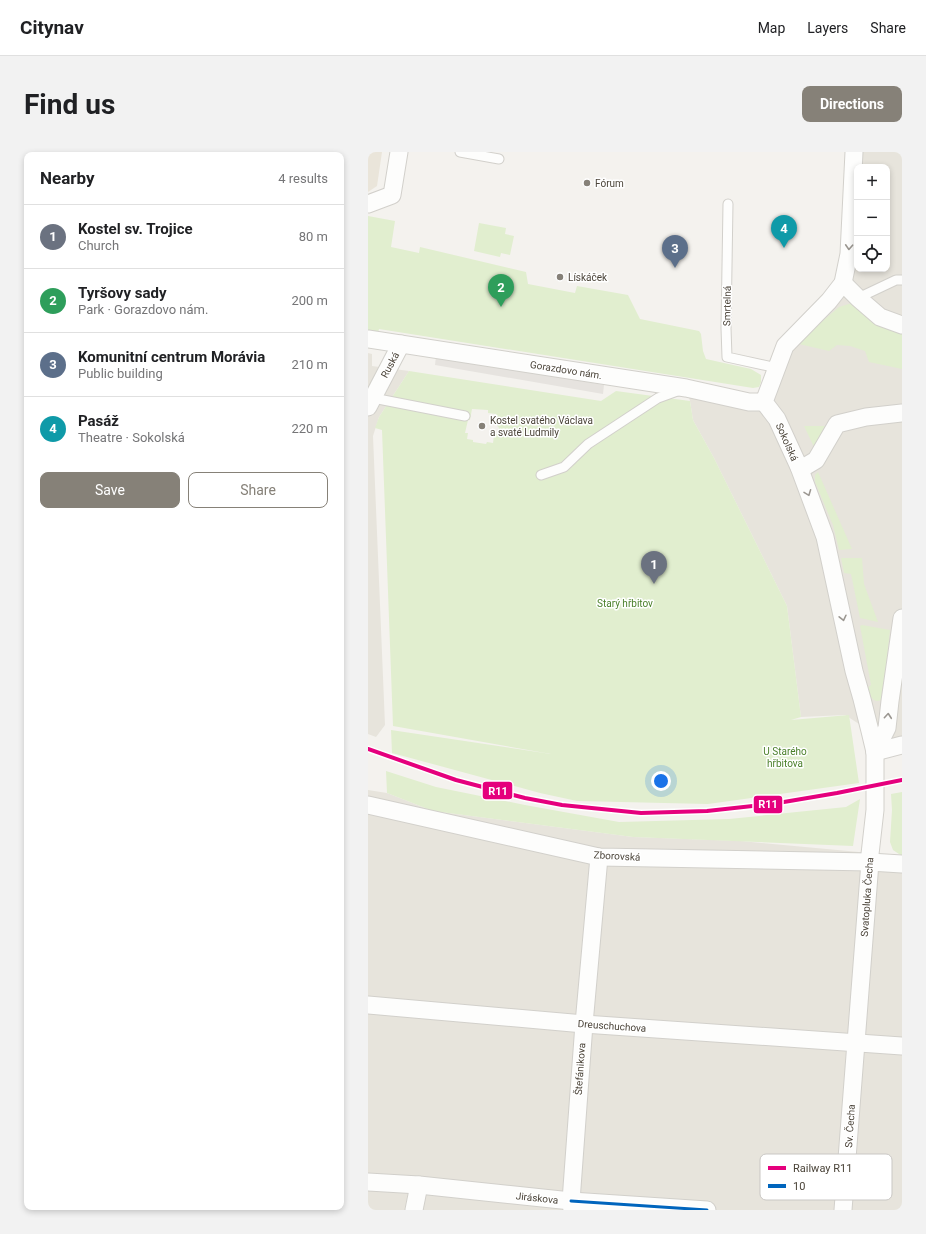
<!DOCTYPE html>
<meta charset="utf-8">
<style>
:root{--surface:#fff;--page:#f2f2f2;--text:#202124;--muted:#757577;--line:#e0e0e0;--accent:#868178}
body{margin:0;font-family:Roboto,sans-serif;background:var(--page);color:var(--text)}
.controls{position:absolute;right:12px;top:12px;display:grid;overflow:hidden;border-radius:8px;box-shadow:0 2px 6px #0003}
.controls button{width:36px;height:36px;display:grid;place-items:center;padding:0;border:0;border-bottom:1px solid var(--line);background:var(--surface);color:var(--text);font:20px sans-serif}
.you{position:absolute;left:293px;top:629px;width:14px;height:14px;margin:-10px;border:3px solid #fff;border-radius:50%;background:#1a73e8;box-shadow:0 0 0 6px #1a73e833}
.badge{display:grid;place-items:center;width:26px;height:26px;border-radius:50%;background:var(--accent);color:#fff;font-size:13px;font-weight:700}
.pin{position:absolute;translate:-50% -33px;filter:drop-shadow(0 1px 2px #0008)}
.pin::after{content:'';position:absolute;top:21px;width:14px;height:12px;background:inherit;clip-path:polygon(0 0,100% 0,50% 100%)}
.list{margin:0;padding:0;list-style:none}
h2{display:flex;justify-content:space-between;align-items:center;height:52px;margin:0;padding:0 16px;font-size:17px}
h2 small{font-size:13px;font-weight:400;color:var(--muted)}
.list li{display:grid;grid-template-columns:26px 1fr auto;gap:12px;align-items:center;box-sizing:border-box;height:64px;padding:0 16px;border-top:1px solid var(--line)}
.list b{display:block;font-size:15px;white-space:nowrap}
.list p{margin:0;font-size:13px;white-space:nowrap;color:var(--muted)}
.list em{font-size:13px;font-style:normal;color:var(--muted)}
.actions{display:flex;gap:8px;padding:12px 16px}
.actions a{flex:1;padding:9px 0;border:1px solid var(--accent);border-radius:8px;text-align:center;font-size:14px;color:var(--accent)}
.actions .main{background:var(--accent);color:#fff}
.icon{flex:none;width:22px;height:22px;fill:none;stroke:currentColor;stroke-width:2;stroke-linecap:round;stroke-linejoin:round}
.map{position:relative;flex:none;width:534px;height:1058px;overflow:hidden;border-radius:8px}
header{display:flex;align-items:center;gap:24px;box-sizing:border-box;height:56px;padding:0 20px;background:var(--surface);border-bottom:1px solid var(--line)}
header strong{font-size:19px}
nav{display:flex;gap:22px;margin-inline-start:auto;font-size:14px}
.intro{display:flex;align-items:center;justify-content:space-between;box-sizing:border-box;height:96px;padding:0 24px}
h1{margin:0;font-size:28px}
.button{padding:10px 18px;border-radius:8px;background:var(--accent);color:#fff;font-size:14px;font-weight:700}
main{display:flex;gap:24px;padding:0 24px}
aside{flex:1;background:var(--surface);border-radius:8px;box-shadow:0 2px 6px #0003}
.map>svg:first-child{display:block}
.residential{fill:#e7e4dc;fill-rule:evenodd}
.education{fill:#eae5da}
.green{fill:#e1eecf;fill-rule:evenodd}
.parking{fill:#e6e3df}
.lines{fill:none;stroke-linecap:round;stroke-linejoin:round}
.lane-casing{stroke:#d2d0cb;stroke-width:11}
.street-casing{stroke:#d2d0cb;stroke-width:19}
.lane{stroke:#fdfdfc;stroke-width:9}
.street{stroke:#fdfdfc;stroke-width:17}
.bus-1-casing{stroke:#fff;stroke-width:6}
.bus-1{stroke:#0065bd;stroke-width:3}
.rail-1-casing{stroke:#fff;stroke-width:7}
.rail-1{stroke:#e5007d;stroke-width:4}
.oneway{stroke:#9b9791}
.poi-dot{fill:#868178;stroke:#fff;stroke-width:1.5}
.labels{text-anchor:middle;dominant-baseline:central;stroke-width:3;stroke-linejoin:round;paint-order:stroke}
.poi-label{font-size:10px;fill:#4b4439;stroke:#fff;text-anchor:start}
.street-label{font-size:10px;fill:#4b4439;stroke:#fff}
.park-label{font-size:10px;fill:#4a7f2a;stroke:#fff}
.key{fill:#fff;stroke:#c9c7c4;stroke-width:1}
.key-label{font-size:11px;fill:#4b4439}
.line-badge{stroke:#fff;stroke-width:1.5}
.badge-label{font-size:11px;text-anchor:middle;font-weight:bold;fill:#fff}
</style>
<header>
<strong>Citynav</strong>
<nav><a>Map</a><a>Layers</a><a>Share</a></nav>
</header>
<div class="intro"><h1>Find us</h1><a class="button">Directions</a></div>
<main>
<aside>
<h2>Nearby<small>4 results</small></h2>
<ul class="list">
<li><span class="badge" style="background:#6b7280">1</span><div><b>Kostel sv. Trojice</b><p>Church</p></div><em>80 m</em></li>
<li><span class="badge" style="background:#2e9e5b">2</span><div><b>Tyršovy sady</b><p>Park · Gorazdovo nám.</p></div><em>200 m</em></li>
<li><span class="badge" style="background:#5c6f8a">3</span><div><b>Komunitní centrum Morávia</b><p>Public building</p></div><em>210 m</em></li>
<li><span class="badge" style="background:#0f9aa8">4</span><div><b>Pasáž</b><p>Theatre · Sokolská</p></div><em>220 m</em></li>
</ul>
<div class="actions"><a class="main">Save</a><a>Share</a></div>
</aside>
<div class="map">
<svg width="534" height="1058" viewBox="0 0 534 1058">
<rect width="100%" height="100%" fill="#f4f2ee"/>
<!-- residential -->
<g class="residential">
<path d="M486,0h48v593l-32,-14 -25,-16 -44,2 -14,-111 -73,-148 -21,-38 -3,-19 -4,-13 78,14 21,-56 58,-63zM489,15h30v102h-30z"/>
<polygon points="0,201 4,202 4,214 41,219 11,265 5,284 17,573 8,585 0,582"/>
<polygon points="0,638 19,641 65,659 265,685 373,689 534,704 534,1058 0,1058"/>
</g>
<!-- education -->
<polygon class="education" points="0,0 14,0 9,34 0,40"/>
<!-- green -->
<g class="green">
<polygon points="0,64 27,69 23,95 51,101 52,95 158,120 160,132 207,141 209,134 260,143 272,167 331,179 333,182 335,199 338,207 383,217 393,223 393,230 391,235 385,236 11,177 10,181 0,179"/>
<polygon points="111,71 138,76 137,82 146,84 142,103 133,101 132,105 106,99"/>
<polygon points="484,151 534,180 534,217 501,210 497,199 482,194 469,193 461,199 431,192 444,178 471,155"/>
<path d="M41,219l192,30 15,-10 74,10 3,19 21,38 73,148 14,111 -10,3 58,-5 10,68 -151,21 -131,-3 -37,-8 -148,-40 -1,-23 160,24 -158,-28 -11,-296 -7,-2 4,-11zM104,257l16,1v3l8,1v10l3,4 -1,5 -4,3 -1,7 -6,-1 -1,2 -13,-2v-2l-6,-1 1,-6h-3l3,-13h2z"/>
<polygon points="436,274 457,274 447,297"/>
<polygon points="450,320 484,397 471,398 465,373 447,330 447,323"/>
<polygon points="473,406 494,406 496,432 510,470 492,466 483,422 476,421"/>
<path d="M494,473l28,5 -7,67 -2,3c-8,4 -11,-5 -14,-12l4,-3 -11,-59z"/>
<polygon points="18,619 68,635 157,653 251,670 361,667 478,655 492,647 485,694 265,685 65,659 19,641"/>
<polygon points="534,640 534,704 525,698 522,690 524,658 523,642"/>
</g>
<!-- parking -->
<polygon class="parking" points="68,204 236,233 235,242 67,213"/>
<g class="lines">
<defs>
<g id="lane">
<polyline points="92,0 131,7"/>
<polyline points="360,52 358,176 359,205 409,216"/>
<polyline points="490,146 528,128 534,128"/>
<polyline points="5,246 97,264"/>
<polyline points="173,323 196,315 220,292 290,246 312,238"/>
</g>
<g id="street">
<polyline points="0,52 24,43 31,0"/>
<polyline points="475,131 490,146 512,165 534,173"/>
<polyline points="0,187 318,236 381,250 396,250"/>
<polyline points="0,255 33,192"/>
<polyline points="431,315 438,314 448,308 469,272 498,265 534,261"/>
<polyline points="507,600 519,576 522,549 534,466"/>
<polyline points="507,600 534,593"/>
<polyline points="0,653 231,705 502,710 534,712"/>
<polyline points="0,853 216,872 534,894"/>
<polyline points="0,1030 51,1033 203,1049 339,1058"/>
<polyline points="46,1058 51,1033"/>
<polyline points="204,1058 203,1049 216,872 231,705"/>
<polyline points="475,1058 502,710 502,702 507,658 507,600 502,579 494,547 486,519 457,385 431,315 409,267 396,250 417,194 461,149 475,131 481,102 486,0"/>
</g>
</defs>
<!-- lane casing -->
<use href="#lane" class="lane-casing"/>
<!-- street casing -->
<use href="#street" class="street-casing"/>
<!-- lane -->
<use href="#lane" class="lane"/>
<!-- street -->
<use href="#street" class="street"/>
<defs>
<polyline id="bus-1" points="203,1049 339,1058"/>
</defs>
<!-- bus-1 casing -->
<use href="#bus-1" class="bus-1-casing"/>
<!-- bus-1 -->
<use href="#bus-1" class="bus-1"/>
<defs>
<polyline id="rail-1" points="0,597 88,628 157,646 194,653 273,661 339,659 404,652 469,641 534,628"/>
</defs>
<!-- rail-1 casing -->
<use href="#rail-1" class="rail-1-casing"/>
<!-- rail-1 -->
<use href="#rail-1" class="rail-1"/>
</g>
<!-- one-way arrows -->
<defs><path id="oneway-chevron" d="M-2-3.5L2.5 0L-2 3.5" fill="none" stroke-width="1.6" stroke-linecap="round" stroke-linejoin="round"/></defs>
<g class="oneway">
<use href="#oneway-chevron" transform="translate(481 95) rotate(93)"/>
<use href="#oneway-chevron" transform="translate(440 341) rotate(69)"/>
<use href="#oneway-chevron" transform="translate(475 466) rotate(77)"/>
<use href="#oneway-chevron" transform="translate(520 564) rotate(-85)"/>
</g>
<!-- markers -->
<g class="poi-dot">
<circle cx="219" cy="31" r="4"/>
<circle cx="192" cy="125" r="4"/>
<circle cx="114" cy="274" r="4"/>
</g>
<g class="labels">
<!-- poi labels -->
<g class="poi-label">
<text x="227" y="31">Fórum</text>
<text x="200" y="125">Lískáček</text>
<text x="122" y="268">Kostel svatého Václava<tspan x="122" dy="12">a svaté Ludmily</tspan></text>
</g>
<!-- street labels -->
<g class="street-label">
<text transform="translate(359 154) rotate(-89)">Smrtelná</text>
<text transform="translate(22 213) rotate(-62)">Ruská</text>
<text transform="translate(198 218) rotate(9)">Gorazdovo nám.</text>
<text transform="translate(419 290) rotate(66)">Sokolská</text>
<text transform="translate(249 704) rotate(3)">Zborovská</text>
<text transform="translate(499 745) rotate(-86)">Svatopluka Čecha</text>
<text transform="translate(244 874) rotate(4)">Dreuschuchova</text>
<text transform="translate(212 917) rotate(-86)">Štefánikova</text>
<text transform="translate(482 974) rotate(-86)">Sv. Čecha</text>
<text transform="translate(169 1046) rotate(6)">Jiráskova</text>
</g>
<!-- park labels -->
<g class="park-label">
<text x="257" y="451">Starý hřbitov</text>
<text x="417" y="599">U Starého<tspan x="417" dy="12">hřbitova</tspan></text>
</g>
</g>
<!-- legend -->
<rect x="392" y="1002" width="132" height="46" rx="6" class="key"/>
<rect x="400" y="1014" width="18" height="4" fill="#e5007d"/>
<rect x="400" y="1032" width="18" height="4" fill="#0065bd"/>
<g class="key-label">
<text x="425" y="1020">Railway R11</text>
<text x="425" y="1038">10</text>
</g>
<g class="line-badge">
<rect x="114" y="629" width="31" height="19" rx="4" fill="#e5007d"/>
<rect x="385" y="643" width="30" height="19" rx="4" fill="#e5007d"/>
</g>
<g class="badge-label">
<text x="130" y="643">R11</text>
<text x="400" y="656">R11</text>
</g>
</svg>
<div class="controls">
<button>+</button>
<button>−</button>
<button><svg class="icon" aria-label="locate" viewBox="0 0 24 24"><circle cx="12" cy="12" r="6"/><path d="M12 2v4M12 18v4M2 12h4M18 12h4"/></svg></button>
</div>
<div class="you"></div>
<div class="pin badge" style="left:286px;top:432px;background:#6b7280">1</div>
<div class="pin badge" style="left:133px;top:155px;background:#2e9e5b">2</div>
<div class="pin badge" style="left:307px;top:116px;background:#5c6f8a">3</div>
<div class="pin badge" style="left:416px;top:96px;background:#0f9aa8">4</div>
</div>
</main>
